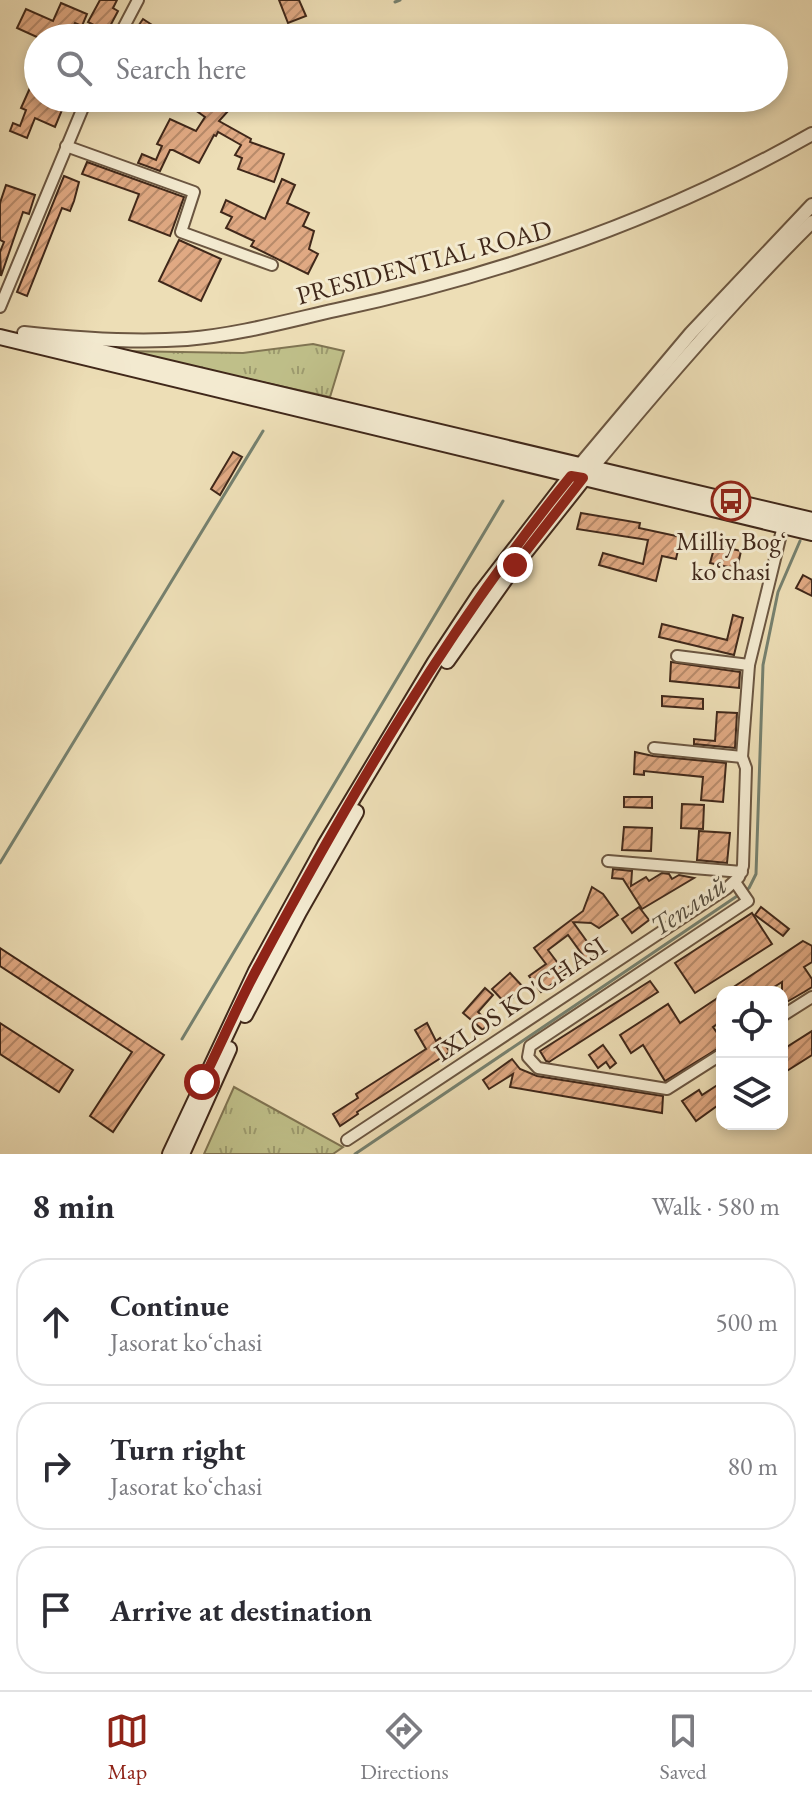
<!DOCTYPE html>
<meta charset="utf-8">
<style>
:root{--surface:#fff;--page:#f7f7f7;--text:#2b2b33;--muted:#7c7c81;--line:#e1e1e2;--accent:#8f2418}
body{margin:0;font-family:"EB Garamond",serif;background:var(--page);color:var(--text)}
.controls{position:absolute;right:24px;bottom:24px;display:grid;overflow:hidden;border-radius:16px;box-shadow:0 4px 12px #0003}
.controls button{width:72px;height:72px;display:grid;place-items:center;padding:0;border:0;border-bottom:2px solid var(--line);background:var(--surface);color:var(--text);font:40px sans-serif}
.stop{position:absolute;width:24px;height:24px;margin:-18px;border:6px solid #8f2418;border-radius:50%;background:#fff}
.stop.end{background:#8f2418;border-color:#fff;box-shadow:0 2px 8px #0008}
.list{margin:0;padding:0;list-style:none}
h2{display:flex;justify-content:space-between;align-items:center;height:104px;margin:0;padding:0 32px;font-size:34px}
h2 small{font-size:26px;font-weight:400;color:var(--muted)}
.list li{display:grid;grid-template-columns:52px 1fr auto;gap:24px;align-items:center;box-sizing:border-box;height:128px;margin:0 16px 16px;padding:0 16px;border:2px solid var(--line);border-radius:32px}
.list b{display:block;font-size:30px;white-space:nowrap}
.list p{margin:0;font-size:26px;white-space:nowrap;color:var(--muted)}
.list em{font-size:26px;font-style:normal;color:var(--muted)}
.icon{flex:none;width:44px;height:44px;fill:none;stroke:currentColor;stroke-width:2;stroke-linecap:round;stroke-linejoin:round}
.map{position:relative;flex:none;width:812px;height:1154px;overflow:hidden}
.search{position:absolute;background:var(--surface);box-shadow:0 4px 12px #0003;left:24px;right:24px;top:24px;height:88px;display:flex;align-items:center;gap:20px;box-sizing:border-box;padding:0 28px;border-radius:44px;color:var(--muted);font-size:30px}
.sheet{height:536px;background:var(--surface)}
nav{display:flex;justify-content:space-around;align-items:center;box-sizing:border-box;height:112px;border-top:2px solid var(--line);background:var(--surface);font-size:22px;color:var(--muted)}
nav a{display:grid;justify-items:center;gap:4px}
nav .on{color:var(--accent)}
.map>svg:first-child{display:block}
.grass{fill:url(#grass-tufts);stroke:#807452;stroke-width:2}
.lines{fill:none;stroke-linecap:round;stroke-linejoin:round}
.stream{stroke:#76816f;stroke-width:3}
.building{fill:url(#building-hatch);stroke:#40281a;stroke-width:2}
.minor-casing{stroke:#6b5641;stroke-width:14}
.tertiary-casing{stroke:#6b5641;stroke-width:16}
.secondary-casing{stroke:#40281a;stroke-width:18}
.minor{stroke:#f3ead0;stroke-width:10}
.tertiary{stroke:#f3ead0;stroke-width:12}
.secondary{stroke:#f3ead0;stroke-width:14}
.route{stroke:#8f2418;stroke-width:10}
.labels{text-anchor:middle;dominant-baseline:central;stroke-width:6;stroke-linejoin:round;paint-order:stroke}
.street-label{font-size:26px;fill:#40281a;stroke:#f3ead0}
.poi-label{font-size:26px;fill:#40281a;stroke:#f3ead0}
.water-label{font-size:28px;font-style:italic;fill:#564d3e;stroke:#f3ead0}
</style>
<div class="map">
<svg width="812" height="1154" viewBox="0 0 812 1154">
<defs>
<pattern id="grass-tufts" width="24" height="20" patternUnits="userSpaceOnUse" patternTransform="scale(2)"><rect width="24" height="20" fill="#bfbf89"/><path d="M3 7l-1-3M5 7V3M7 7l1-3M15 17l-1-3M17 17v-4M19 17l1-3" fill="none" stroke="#9d9b6f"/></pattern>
<pattern id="building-hatch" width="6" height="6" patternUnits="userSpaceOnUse" patternTransform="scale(2)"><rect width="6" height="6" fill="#e0a983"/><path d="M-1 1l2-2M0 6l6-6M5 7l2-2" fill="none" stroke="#b78a6a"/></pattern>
</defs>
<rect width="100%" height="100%" fill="#eddeb6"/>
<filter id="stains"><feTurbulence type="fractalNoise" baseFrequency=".0025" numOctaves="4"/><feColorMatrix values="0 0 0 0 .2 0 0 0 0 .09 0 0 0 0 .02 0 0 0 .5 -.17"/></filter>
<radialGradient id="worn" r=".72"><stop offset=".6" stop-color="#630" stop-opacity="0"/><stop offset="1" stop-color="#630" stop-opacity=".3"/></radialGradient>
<!-- grass -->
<g class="grass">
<polygon points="313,344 344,351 330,397 120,351 243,353"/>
<polygon points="234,1087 343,1147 333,1154 204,1154"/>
</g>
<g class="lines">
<!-- stream -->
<g class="stream">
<polyline points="395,2 400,0"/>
<polyline points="0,863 263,431"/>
<polyline points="182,1039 503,501"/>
<polyline points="355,1154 749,888 756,874 763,665 778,592 800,541"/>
</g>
</g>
<!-- building -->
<g class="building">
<polygon points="100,0 117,0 113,8 118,11 107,32 88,22"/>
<polygon points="279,0 299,0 306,16 288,23"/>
<polygon points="61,3 87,14 82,26 75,23 68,38 39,38 17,28 26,9 53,21"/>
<polygon points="143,19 172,38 137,38 132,35"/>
<polygon points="38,70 38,98 75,98 71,108 64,105 55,127 35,118 27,138 10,131 13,123 20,126 26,110 21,108"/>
<polygon points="193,98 220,98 217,102 228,111 219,121 251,139 250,142 284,154 274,182 238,169 242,158 235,155 241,145 218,132 216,136 214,135 199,163 173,150 170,150 160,171 138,163 142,154 156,160 162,146 157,144 170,119 196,131 205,117 188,105"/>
<polygon points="87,162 184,197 170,236 129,220 139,194 82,174"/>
<polygon points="64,176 79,182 74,201 70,211 62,208 27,296 17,292"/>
<polygon points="282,179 295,185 287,203 309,213 303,226 314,231 309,249 318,254 308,274 251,246 254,241 226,228 232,217 221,212 226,200 265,219"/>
<polygon points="6,185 35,195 29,214 23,212 1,276 0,252 4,242 0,240 0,203"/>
<polygon points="179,240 221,259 201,301 159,281"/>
<polygon points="233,452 242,457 220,495 211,489"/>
<polygon points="581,513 640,523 639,528 681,537 676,559 662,556 656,581 599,565 603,553 643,564 648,540 577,529"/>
<polygon points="715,545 741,551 737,569 710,563"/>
<polygon points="803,575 812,580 812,596 796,588"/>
<polygon points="733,615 743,618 734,655 659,637 662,624 727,640"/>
<polygon points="671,662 740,672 739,688 670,681"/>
<polygon points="662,696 703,699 703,709 662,706"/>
<polygon points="717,712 737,713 735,748 694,744 694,739 715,741"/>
<polygon points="635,752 653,756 726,763 723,802 701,800 703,777 644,771 644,775 634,774"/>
<polygon points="624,797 652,797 652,808 624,807"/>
<polygon points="682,804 704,805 703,829 681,828"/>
<polygon points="624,827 652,828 651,851 622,850"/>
<polygon points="699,831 730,833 727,863 697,860"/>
<polygon points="613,869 632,871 631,886 646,877 649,881 662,873 669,874 672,879 679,875 694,878 642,909 623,879 612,878"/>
<polygon points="592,887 603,894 618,915 599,928 591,923 573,922 596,954 587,961 568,935 548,950 566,974 541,992 529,976 546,964 534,948 583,911"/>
<polygon points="639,907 649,920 632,933 622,919"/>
<polygon points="761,907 789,929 783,936 755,915"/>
<polygon points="752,913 772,944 695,993 675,963"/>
<polygon points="803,941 812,946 812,962 804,967 812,979 812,987 804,992 785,1003 782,998 782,982 766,992 726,992"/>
<polygon points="0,948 164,1055 113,1132 90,1116 132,1052 0,966"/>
<polygon points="510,973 524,988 506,1004 492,989"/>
<polygon points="650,981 658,992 549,1062 546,1061 540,1051"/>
<polygon points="485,988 493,995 478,1012 489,1023 483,1030 463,1013"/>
<polygon points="722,995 722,1021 713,1027 722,1040 722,1046 665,1081 643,1045 631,1053 620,1035 668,1004 680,1023"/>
<polygon points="0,1023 73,1070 59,1092 0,1054"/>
<polygon points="427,1023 436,1041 440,1038 450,1052 357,1112 358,1114 340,1126 333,1114 358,1098 356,1094 426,1049 415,1030"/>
<polygon points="812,1031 812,1055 782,1074 782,1050"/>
<polygon points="603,1045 616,1063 610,1068 606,1062 598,1068 589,1055"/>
<polygon points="512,1059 520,1069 537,1076 663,1096 662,1113 510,1087 513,1074 489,1089 483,1080"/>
<polygon points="722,1082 722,1114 717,1106 696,1121 682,1101 699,1090 702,1095"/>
</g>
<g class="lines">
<defs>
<g id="minor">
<polyline points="118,38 138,0"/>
<polyline points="66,146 194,192 181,232 272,265"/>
<polyline points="0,307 87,98"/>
<polyline points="677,656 749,665"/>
<polyline points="654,748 742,757"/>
<polyline points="608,861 742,872"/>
<polyline points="782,1016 812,997"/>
<polyline points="722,1054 667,1089 538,1068 528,1057 530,1046 748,901 735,882"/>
<polyline points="347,1140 726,889 739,877 743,866 746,768 742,757 749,665 783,526"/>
</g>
<g id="tertiary">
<path d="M24,333c54,6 108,10 163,6 50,-4 100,-18 149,-29 167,-36 327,-91 476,-176"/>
<polyline points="580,465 691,333 812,205"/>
<path d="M592,468c70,-85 142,-169 220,-246"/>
</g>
<g id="secondary">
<polyline points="0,337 812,533"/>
<polyline points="47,339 812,520"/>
<polyline points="447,661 515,565 588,473"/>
<polyline points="245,1015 299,912 356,812"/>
<polyline points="170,1154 256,971 325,845 435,662 480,594 574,472"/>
<polyline points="182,1154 229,1049"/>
</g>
</defs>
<!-- minor casing -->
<use href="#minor" class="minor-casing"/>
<!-- tertiary casing -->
<use href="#tertiary" class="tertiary-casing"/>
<!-- secondary casing -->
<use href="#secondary" class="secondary-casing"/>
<!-- minor -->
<use href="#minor" class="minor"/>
<!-- tertiary -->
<use href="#tertiary" class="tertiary"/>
<!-- secondary -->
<use href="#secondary" class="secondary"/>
</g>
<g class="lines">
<!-- route -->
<path class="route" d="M202,1082c19,-38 36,-78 56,-115 92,-171 190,-340 313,-491l12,2 -68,87"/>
</g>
<!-- icons -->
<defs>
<symbol id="bus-ring" viewBox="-11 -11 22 22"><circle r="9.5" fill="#f3ead0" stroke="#8f2418" stroke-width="1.5"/><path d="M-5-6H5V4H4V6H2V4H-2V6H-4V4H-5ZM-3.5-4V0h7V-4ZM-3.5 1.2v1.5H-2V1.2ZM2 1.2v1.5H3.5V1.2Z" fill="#8f2418"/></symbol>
</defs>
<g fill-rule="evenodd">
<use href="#bus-ring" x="709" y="479" width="44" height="44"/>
</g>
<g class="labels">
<!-- street labels -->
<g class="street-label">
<text transform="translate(424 262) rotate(-15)">PRESIDENTIAL ROAD</text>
<text transform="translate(520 999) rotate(-34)">IXLOS KO'CHASI</text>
</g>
<!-- poi labels -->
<g class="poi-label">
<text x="731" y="541">Milliy Bogʻ<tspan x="731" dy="30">koʻchasi</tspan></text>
</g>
<!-- water labels -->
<g class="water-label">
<text transform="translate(688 905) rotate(-34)">Теплый</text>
</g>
</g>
<rect width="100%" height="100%" filter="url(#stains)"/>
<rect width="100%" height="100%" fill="url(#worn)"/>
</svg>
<div class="controls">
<button><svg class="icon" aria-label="locate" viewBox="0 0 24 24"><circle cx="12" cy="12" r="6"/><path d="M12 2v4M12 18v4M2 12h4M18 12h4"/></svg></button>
<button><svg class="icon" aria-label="layers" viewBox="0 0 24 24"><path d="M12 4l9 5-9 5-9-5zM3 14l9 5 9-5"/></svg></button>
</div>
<div class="stop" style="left:202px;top:1082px"></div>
<div class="stop end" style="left:515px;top:565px"></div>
<div class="search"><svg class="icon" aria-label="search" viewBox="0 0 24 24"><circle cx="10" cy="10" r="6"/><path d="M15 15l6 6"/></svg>Search here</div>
</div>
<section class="sheet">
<h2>8 min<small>Walk · 580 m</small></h2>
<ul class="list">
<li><svg class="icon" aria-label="ahead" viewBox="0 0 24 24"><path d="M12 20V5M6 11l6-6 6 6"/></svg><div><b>Continue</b><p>Jasorat koʻchasi</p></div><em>500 m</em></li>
<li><svg class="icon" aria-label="right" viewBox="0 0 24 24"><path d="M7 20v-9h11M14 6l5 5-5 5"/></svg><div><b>Turn right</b><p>Jasorat koʻchasi</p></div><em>80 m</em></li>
<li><svg class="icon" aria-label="arrive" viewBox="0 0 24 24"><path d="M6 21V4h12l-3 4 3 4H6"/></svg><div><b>Arrive at destination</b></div></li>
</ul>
</section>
<nav>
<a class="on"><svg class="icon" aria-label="map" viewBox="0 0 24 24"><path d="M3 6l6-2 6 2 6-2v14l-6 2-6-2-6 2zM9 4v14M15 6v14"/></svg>Map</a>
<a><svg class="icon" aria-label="directions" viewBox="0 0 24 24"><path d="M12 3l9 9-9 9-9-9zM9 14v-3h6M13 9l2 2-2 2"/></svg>Directions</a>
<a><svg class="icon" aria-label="saved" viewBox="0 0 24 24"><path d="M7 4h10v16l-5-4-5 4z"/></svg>Saved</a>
</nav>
